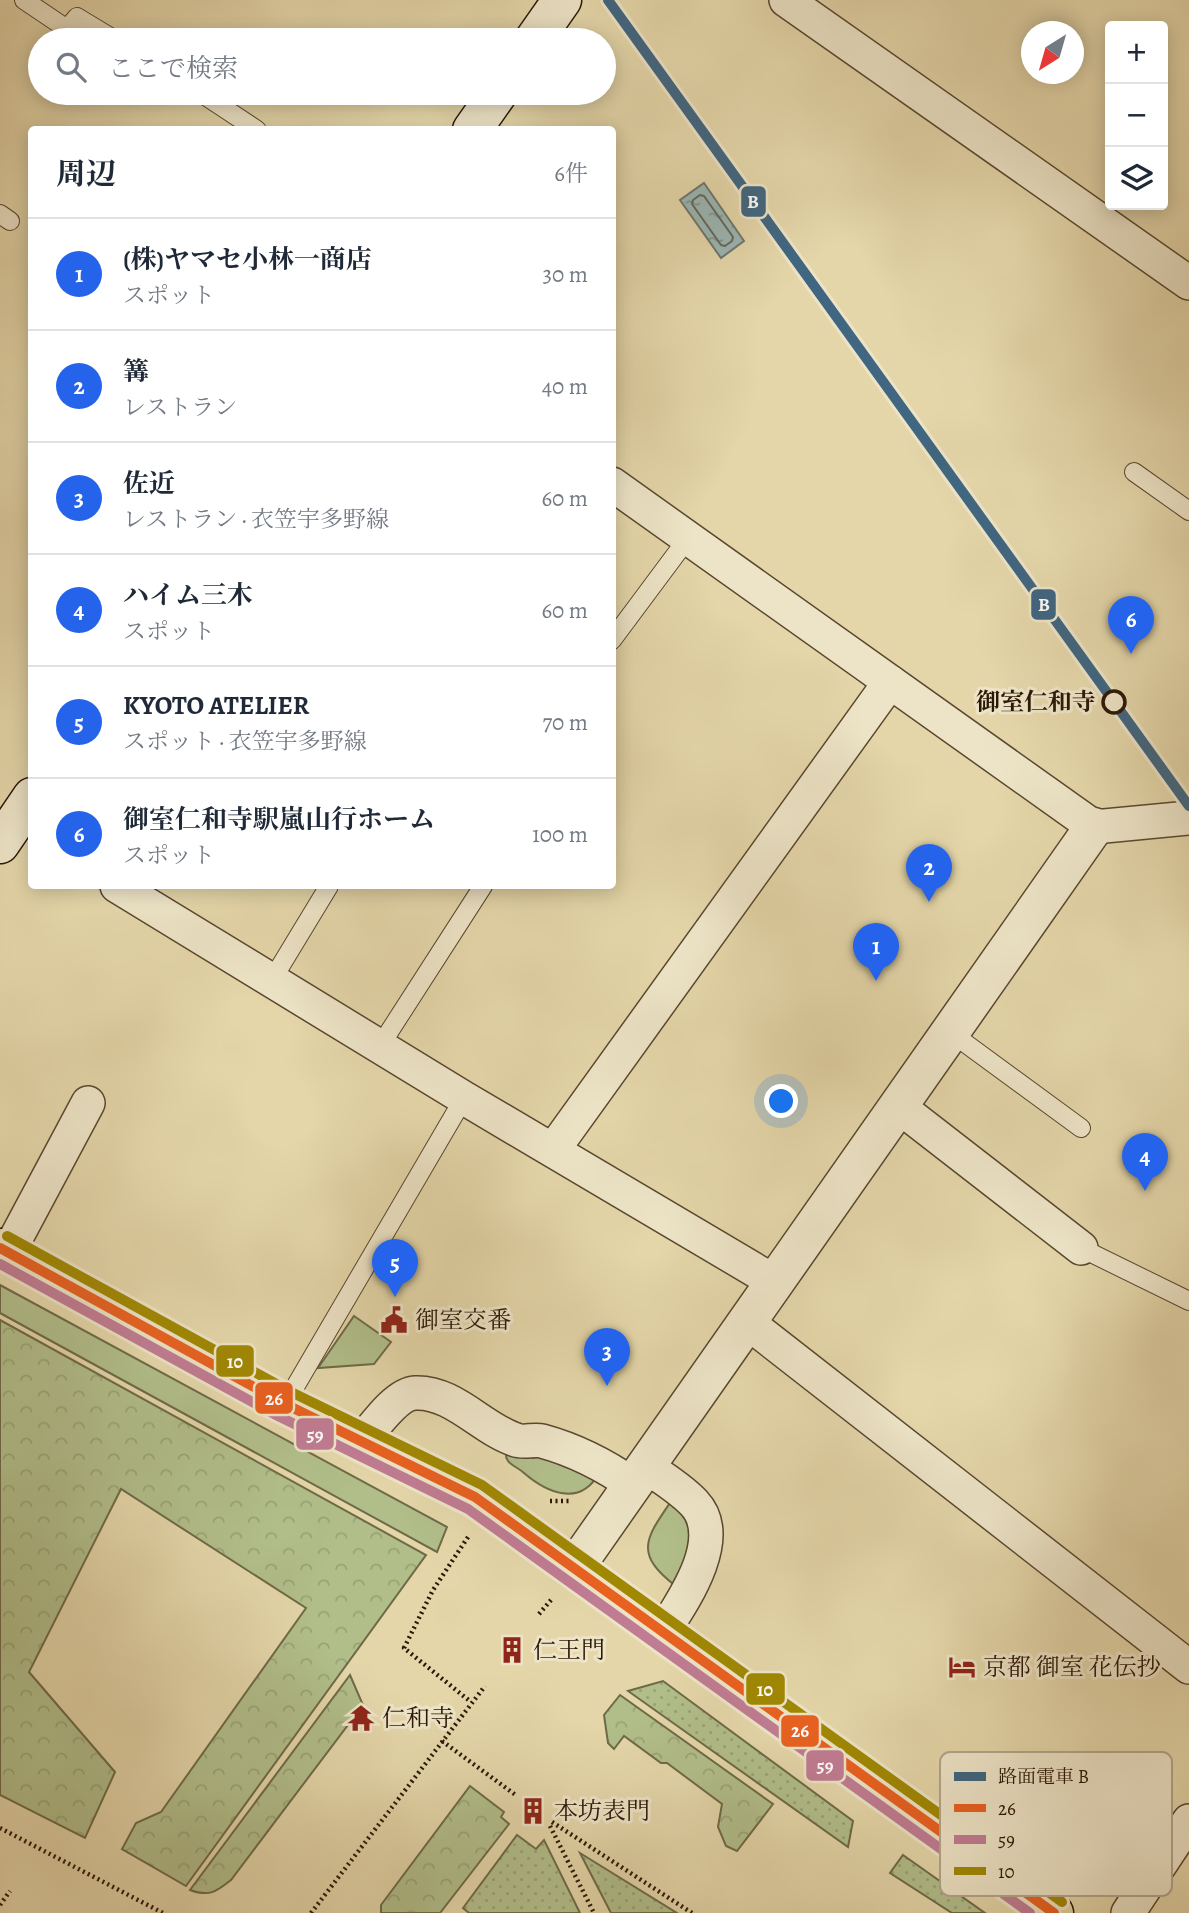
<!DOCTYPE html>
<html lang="ja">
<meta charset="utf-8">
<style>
:root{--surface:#fff;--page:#f6f6f7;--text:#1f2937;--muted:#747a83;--line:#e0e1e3;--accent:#2563eb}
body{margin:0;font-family:Alegreya,"Noto Serif JP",serif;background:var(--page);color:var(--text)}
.controls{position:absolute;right:21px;top:21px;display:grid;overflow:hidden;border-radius:7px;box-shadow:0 4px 18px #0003}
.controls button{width:63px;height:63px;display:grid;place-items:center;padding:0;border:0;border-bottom:2px solid var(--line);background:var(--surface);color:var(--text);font:35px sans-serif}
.compass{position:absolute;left:1021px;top:21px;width:63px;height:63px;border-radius:50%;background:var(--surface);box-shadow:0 4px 18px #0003;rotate:217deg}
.you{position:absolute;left:782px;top:1102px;width:24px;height:24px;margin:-18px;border:5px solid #fff;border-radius:50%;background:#1a73e8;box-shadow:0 0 0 10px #1a73e833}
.badge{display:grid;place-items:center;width:46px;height:46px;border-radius:50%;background:var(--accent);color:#fff;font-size:23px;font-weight:700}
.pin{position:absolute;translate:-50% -58px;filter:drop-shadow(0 2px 4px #0008)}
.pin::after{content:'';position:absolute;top:37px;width:24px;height:21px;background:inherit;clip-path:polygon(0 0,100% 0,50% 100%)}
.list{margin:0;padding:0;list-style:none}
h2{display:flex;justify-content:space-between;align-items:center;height:91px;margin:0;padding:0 28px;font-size:30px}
h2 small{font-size:23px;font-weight:400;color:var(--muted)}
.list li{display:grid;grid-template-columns:46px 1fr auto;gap:21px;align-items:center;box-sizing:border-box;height:112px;padding:0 28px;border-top:2px solid var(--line)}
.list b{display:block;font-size:26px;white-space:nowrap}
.list p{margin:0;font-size:23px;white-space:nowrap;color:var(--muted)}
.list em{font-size:23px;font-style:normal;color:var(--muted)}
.icon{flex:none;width:38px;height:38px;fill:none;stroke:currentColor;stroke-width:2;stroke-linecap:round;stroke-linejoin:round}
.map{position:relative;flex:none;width:1189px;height:1913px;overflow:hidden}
.search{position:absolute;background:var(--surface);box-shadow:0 4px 18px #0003;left:28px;top:28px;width:588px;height:77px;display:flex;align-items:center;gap:18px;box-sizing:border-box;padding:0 24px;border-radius:38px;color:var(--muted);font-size:26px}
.panel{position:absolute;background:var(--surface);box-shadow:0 4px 18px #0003;left:28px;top:126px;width:588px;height:763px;border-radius:7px}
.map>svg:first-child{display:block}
.green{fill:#b1be8a;stroke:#6e6a48;stroke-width:2}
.forest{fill:url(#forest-crowns);stroke:#6e6a48;stroke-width:2}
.garden{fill:url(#garden-dots);stroke:#6e6a48;stroke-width:2}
.water{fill:url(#water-ripples);stroke:#6e766e;stroke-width:2}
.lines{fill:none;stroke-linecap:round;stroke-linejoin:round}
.shore{stroke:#62665c;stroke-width:2}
.service-casing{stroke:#59472f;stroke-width:20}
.minor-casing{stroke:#59472f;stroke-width:36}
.tertiary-casing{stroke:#59472f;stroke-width:41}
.secondary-casing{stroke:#2b1706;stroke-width:41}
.primary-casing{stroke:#2b1706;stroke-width:41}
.path{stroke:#2b1706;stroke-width:4.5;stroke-dasharray:2 3.5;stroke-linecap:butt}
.service{stroke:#ede4c7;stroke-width:18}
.minor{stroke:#ede4c7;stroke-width:33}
.tertiary{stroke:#ede4c7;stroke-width:38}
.secondary{stroke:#ede4c7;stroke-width:38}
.primary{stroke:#e4d6a9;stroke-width:38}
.bus-1-casing{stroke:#ede4c7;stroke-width:16}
.bus-2-casing{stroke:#ede4c7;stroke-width:16}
.bus-3-casing{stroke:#ede4c7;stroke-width:16}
.bus-1{stroke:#e86121;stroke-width:10}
.bus-2{stroke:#c07c93;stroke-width:10}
.bus-3{stroke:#a08803;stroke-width:10}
.tram-1-casing{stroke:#ede4c7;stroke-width:16}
.tram-1{stroke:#406681;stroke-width:10}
.stop-dot{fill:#ede4c7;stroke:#2b1706;stroke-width:3.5}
.labels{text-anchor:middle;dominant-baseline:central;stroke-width:6;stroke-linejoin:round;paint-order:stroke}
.stop-label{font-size:24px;font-weight:bold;fill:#2b1706;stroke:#ede4c7;text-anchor:end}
.poi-label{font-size:24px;fill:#2b1706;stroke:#ede4c7;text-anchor:start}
.key{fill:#ede4c7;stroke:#b3a68d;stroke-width:2}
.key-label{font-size:19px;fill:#2b1706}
.line-badge{stroke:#ede4c7;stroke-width:2.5}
.badge-label{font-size:19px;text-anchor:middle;font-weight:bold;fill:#fff}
</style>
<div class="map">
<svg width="1189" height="1913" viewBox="0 0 1189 1913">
<defs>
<pattern id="forest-crowns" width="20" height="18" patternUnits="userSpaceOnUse" patternTransform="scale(1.75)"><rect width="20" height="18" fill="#b1be8a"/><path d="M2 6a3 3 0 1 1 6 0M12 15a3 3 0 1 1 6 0" fill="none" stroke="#98a376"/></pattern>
<pattern id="garden-dots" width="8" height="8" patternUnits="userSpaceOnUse" patternTransform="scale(1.75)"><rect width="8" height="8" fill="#b1be8a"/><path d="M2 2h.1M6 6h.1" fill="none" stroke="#98a376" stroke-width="1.8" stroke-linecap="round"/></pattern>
<pattern id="water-ripples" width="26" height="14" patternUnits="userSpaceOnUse" patternTransform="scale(1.75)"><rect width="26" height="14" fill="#9ab6b3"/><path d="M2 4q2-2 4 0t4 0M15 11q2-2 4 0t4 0" fill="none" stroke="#7e9390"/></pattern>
</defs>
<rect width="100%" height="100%" fill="#e4d6a9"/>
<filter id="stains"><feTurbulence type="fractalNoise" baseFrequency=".00286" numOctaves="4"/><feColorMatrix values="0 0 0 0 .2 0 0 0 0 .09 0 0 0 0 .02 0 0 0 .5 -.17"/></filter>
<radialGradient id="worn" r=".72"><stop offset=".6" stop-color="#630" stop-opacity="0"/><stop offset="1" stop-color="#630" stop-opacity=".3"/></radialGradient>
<!-- green -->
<g class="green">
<polygon points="0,1285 447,1527 437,1552 0,1313"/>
<polygon points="354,1316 391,1342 374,1364 318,1368"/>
<path d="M506,1449l28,9 6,-4 59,19c-19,35 -53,19 -75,0 -10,-9 -20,-8 -18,-24z"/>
<path d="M674,1497l23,44 -20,46c-45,-34 -31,-49 -3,-90z"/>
</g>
<!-- forest -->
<g class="forest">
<polygon points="0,1320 426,1555 186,1886 122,1849 136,1823 161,1812 306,1608 121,1489 29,1672 115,1772 85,1838 0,1795"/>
<path d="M350,1675l13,30 -132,175c-15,12 -22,17 -41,10z"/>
<polygon points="620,1695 773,1804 737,1851 726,1846 718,1827 722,1804 667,1763 661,1763 624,1736 614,1749 608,1743 604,1715"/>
<polygon points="470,1786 504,1812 501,1817 509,1824 440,1913 381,1913 381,1905"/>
</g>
<!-- garden -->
<g class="garden">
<polygon points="663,1681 853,1821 848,1847 628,1691"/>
<polygon points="517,1835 536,1849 544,1840 580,1913 469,1913 463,1908"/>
<polygon points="580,1853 677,1913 611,1913"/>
<polygon points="903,1855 985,1913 952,1913 890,1873"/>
</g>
<!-- water -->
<polygon class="water" points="704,183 744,241 721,258 680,200"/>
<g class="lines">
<!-- shore -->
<polygon class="shore" points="700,195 704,196 733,237 732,241 725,246 721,245 692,204 693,200"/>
<defs>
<g id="service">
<polyline points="24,0 67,29 77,17 115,40"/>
<polyline points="201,93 257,130"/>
<polyline points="0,214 10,221"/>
<polyline points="1134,472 1189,511"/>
<polyline points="612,640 688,538"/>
<polyline points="272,980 329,886"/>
<polyline points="950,1032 1081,1128"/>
<polyline points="380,1046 483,886"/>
<polyline points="1081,1248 1189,1301"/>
<polyline points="285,1404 464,1098"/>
</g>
<g id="minor">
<polyline points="786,0 1189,283"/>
<polyline points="612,484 1094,827 1189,818"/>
<polyline points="117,886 464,1098 775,1282"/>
<polyline points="898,1106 1081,1248"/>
<polyline points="553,1150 890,682"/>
<polyline points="8,1253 88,1103"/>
<polyline points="747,1322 1189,1667"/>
<path d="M361,1442c12,-14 35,-48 54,-49 38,-2 67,36 101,47 8,3 18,-1 26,1 33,9 64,25 91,44"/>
<path d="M646,1466c16,12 34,22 48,37 33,35 -11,98 -31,129"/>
<polyline points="1128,1913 1189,1821"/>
</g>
<polyline id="tertiary" points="575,1567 1094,827"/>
<g id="secondary">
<polyline points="534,40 562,0"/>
<polyline points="472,130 498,93"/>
<polyline points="0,844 32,797"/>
</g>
<polyline id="primary" points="0,1248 285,1404 475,1497 1054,1913"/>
</defs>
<!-- service casing -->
<use href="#service" class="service-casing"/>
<!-- minor casing -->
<use href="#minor" class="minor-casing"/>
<!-- tertiary casing -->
<use href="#tertiary" class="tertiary-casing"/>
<!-- secondary casing -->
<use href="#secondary" class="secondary-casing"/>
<!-- primary casing -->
<use href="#primary" class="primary-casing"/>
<!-- path -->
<g class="path">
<polyline points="550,1501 572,1501"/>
<polyline points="468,1537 433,1590 404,1648 471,1702"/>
<polyline points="539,1614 551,1600"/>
<polyline points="442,1741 517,1796"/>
<polyline points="552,1822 692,1913"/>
<polyline points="550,1826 594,1913"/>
<polyline points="0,1828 163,1913"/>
<polyline points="0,1905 10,1891"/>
<polyline points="311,1913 485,1686"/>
</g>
<!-- service -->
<use href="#service" class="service"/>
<!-- minor -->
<use href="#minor" class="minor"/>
<!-- tertiary -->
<use href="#tertiary" class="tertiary"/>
<!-- secondary -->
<use href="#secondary" class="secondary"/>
<!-- primary -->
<use href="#primary" class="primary"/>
<defs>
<polyline id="bus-1" points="0,1248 285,1404 475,1497 1054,1913"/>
<polyline id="bus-2" points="0,1264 278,1416 468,1509 1030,1913"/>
<polyline id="bus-3" points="7,1236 291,1392 482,1485 1062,1902"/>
</defs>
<!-- bus-1 casing -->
<use href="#bus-1" class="bus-1-casing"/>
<!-- bus-2 casing -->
<use href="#bus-2" class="bus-2-casing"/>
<!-- bus-3 casing -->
<use href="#bus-3" class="bus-3-casing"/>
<!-- bus-1 -->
<use href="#bus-1" class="bus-1"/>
<!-- bus-2 -->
<use href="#bus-2" class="bus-2"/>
<!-- bus-3 -->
<use href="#bus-3" class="bus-3"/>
<defs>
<polyline id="tram-1" points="608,0 1189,806"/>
</defs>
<!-- tram-1 casing -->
<use href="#tram-1" class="tram-1-casing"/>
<!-- tram-1 -->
<use href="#tram-1" class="tram-1"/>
</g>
<!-- icons -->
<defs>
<symbol id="civic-bare" viewBox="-9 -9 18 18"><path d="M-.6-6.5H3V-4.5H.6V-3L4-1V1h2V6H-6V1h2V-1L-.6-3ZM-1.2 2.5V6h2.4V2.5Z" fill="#8f2418" stroke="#ede4c7" stroke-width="2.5" paint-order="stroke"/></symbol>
<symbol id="building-bare" viewBox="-9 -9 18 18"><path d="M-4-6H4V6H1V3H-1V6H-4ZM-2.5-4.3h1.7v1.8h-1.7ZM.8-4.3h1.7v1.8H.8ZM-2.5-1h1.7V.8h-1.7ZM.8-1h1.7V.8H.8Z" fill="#8f2418" stroke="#ede4c7" stroke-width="2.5" paint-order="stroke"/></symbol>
<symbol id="hotel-bare" viewBox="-9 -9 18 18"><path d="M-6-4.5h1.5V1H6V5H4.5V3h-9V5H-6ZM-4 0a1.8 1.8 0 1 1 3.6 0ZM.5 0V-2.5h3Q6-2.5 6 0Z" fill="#8f2418" stroke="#ede4c7" stroke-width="2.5" paint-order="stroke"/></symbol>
<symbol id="temple-bare" viewBox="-9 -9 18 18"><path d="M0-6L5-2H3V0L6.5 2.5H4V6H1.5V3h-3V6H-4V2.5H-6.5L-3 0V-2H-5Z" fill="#8f2418" stroke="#ede4c7" stroke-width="2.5" paint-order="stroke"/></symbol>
</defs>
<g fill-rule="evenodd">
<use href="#civic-bare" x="375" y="1301" width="38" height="38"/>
<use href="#building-bare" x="493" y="1631" width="38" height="38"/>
<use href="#hotel-bare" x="943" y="1648" width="38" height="38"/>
<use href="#temple-bare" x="342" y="1699" width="38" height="38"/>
<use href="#building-bare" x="514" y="1792" width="38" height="38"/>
</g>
<!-- markers -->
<circle class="stop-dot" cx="1114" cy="702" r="11"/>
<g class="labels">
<!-- stop labels -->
<g class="stop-label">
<text x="1096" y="702">御室仁和寺</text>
</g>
<!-- poi labels -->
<g class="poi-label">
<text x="415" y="1320">御室交番</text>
<text x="533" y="1650">仁王門</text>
<text x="983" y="1667">京都 御室 花伝抄</text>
<text x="382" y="1718">仁和寺</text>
<text x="554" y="1811">本坊表門</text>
</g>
</g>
<!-- legend -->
<rect x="940" y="1752" width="232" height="144" rx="10" class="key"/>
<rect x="954" y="1772" width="32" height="9" fill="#406681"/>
<rect x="954" y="1804" width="32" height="8" fill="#e86121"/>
<rect x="954" y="1835" width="32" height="9" fill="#c07c93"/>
<rect x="954" y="1867" width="32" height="8" fill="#a08803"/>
<g class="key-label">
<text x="998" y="1783">路面電車 B</text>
<text x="998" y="1815">26</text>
<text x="998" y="1846">59</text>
<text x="998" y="1878">10</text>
</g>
<g class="line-badge">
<rect x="740" y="185" width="27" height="33" rx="7" fill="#406681"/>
<rect x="1030" y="588" width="27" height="33" rx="7" fill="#406681"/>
<rect x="215" y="1344" width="40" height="34" rx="7" fill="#a08803"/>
<rect x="254" y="1381" width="40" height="34" rx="7" fill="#e86121"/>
<rect x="295" y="1417" width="40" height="34" rx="7" fill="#c07c93"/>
<rect x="745" y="1672" width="41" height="34" rx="7" fill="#a08803"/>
<rect x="780" y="1714" width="40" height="34" rx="7" fill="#e86121"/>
<rect x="805" y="1749" width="40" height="33" rx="7" fill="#c07c93"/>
</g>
<g class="badge-label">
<text x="753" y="208">B</text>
<text x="1044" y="611">B</text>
<text x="235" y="1368">10</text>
<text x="274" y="1405">26</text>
<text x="315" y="1441">59</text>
<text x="765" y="1696">10</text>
<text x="800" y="1737">26</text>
<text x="825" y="1772">59</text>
</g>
<rect width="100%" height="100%" filter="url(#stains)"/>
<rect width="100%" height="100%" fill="url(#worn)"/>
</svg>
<div class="controls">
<button>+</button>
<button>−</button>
<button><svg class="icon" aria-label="layers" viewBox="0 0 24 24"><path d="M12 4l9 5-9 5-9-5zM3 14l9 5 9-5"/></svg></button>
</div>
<svg class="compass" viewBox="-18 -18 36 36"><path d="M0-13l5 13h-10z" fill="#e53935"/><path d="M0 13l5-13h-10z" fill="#747a83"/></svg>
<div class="you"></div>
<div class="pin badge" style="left:876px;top:981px">1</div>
<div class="pin badge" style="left:929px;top:902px">2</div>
<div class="pin badge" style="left:607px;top:1386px">3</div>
<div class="pin badge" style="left:1145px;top:1191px">4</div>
<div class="pin badge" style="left:395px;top:1297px">5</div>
<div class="pin badge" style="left:1131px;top:654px">6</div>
<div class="search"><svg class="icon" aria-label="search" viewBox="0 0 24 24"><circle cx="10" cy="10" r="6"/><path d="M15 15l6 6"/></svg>ここで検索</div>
<section class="panel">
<h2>周辺<small>6件</small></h2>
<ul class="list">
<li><span class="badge">1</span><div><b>(株)ヤマセ小林一商店</b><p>スポット</p></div><em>30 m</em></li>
<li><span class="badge">2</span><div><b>篝</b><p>レストラン</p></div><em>40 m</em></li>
<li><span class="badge">3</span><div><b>佐近</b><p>レストラン · 衣笠宇多野線</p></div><em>60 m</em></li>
<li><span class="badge">4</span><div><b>ハイム三木</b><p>スポット</p></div><em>60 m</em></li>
<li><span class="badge">5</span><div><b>KYOTO ATELIER</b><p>スポット · 衣笠宇多野線</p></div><em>70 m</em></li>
<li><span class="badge">6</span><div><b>御室仁和寺駅嵐山行ホーム</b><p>スポット</p></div><em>100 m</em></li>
</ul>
</section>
</div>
